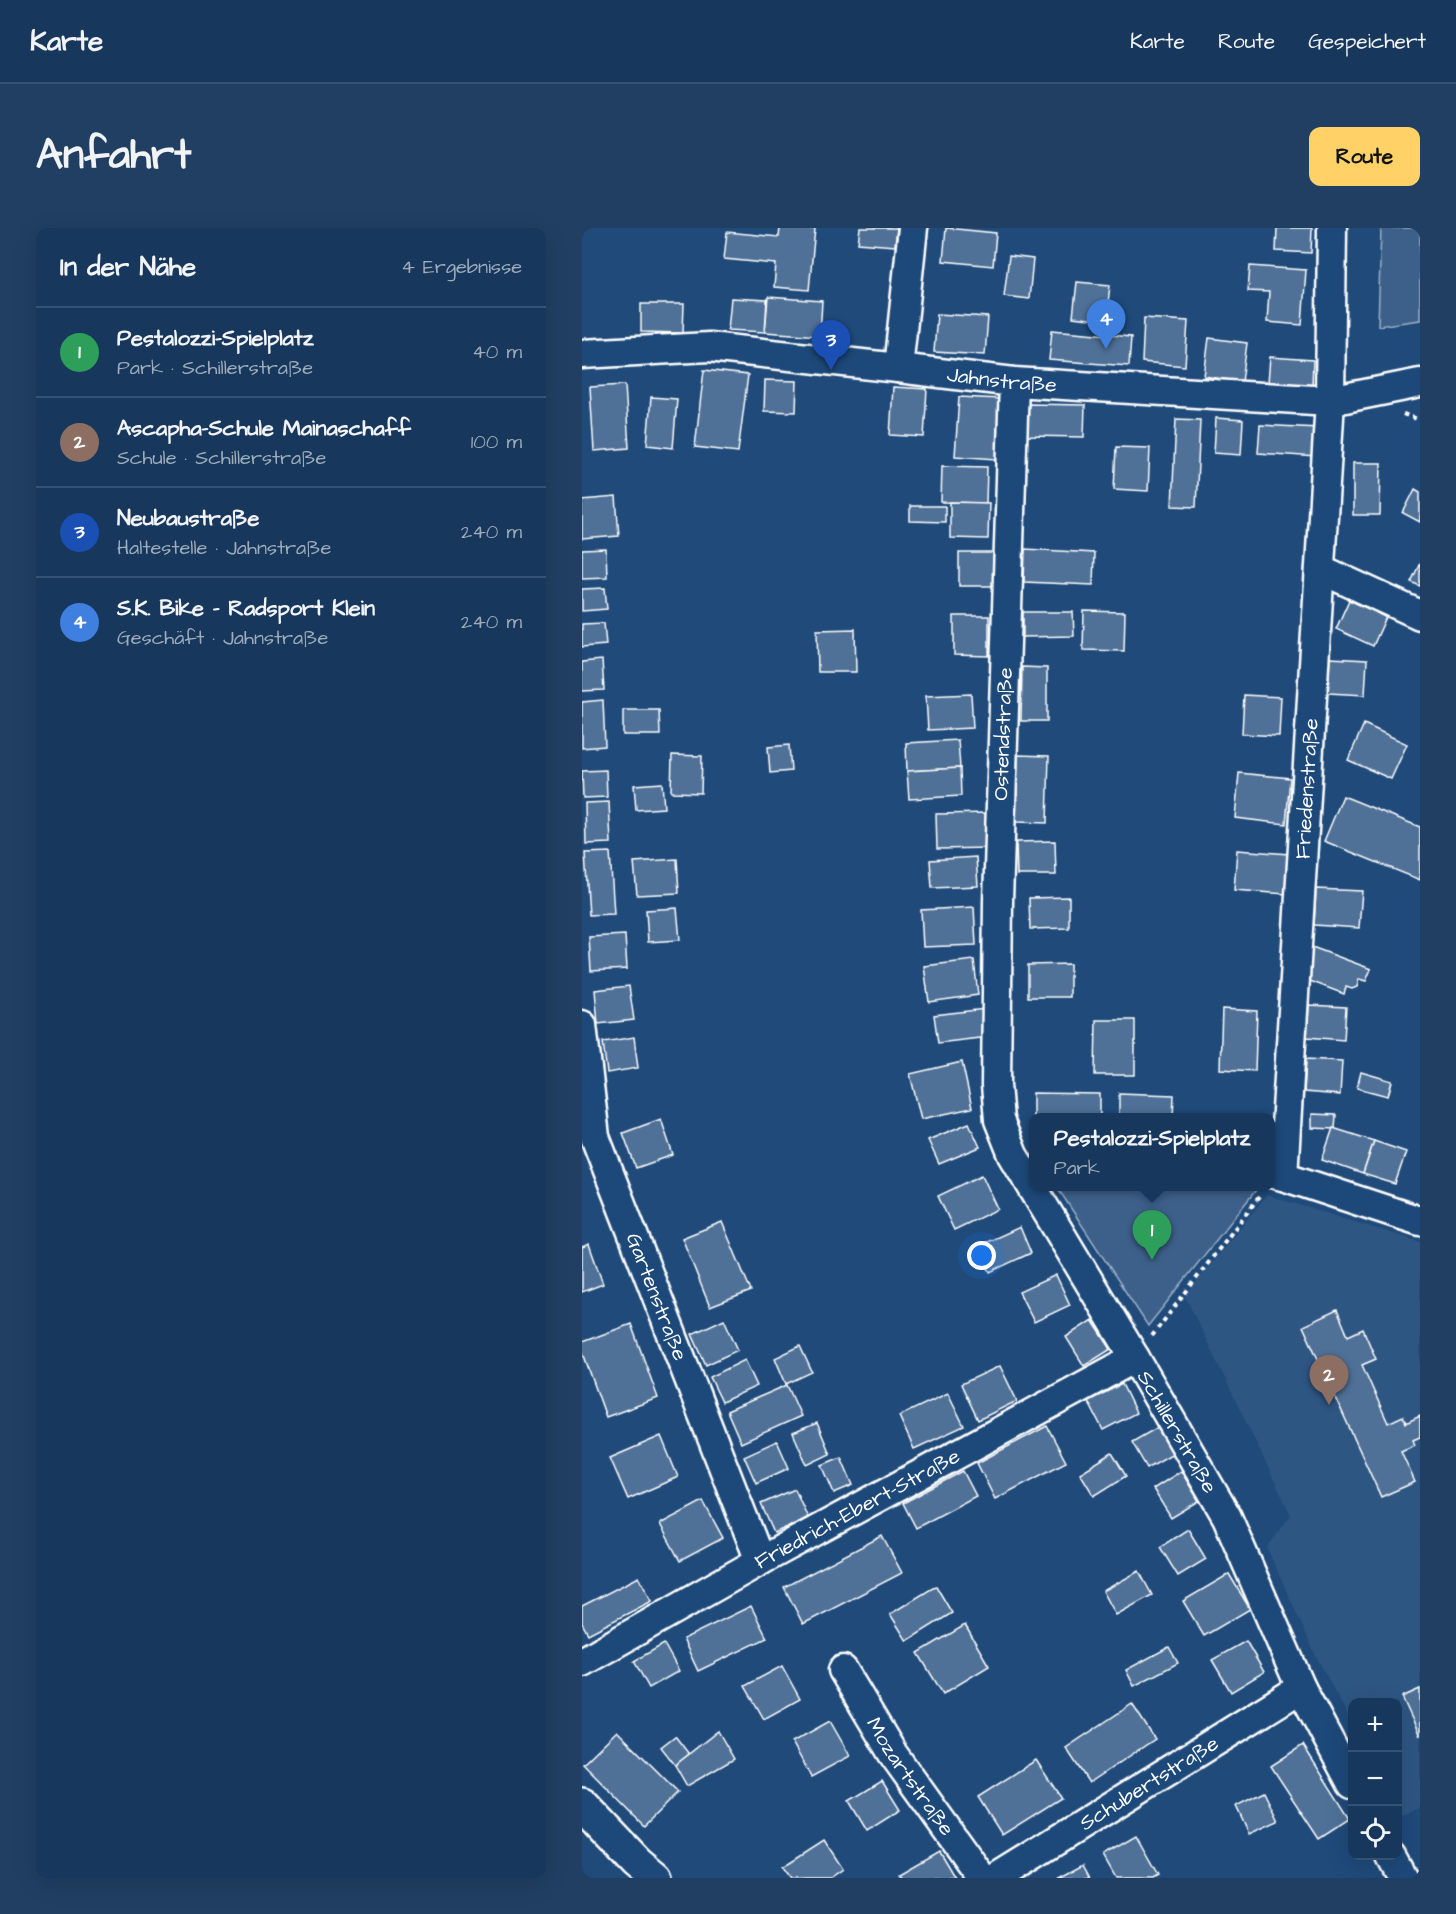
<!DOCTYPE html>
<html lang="de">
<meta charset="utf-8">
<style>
:root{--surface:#17385c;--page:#203f62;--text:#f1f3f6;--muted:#9eacbb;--line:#365272;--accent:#ffd166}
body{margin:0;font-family:"Architects Daughter",sans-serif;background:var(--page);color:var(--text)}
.controls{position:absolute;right:18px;bottom:18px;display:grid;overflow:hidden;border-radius:12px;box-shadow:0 6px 24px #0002}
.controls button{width:54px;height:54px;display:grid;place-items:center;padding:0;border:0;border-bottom:2px solid var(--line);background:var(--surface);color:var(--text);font:30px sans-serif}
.you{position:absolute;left:400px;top:1028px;width:21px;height:21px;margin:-15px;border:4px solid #fff;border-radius:50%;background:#1a73e8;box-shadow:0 0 0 9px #1a73e833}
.badge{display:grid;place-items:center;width:39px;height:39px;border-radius:50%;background:var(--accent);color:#fff;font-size:20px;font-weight:700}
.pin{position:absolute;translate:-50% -50px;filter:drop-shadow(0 2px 3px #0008)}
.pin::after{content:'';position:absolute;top:32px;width:21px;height:18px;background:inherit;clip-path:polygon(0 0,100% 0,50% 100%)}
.popup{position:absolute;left:447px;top:885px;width:246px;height:78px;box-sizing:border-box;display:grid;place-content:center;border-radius:12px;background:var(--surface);filter:drop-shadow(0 2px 4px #0005);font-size:20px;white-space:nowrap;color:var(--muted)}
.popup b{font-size:22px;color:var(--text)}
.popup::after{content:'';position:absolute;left:50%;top:100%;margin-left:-12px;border:12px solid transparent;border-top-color:var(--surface)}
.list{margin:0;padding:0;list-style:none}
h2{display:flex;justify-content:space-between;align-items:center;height:78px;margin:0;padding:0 24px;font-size:26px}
h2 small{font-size:20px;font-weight:400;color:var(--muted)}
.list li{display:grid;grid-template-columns:39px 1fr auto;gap:18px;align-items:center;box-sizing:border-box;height:90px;padding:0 24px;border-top:2px solid var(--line)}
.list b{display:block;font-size:22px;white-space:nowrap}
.list p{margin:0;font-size:20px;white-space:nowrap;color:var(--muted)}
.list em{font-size:20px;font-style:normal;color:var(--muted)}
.icon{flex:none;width:33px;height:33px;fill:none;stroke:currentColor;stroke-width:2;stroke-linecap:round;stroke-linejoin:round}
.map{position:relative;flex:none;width:838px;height:1650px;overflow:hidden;border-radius:12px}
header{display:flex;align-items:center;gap:36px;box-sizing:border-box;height:84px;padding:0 30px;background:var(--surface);border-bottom:2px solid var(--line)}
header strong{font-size:28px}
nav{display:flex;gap:33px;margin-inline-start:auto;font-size:21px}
.intro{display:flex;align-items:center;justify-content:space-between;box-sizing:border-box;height:144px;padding:0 36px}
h1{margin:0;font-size:42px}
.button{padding:15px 27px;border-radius:12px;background:var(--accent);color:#111;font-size:21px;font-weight:700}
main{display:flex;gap:36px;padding:0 36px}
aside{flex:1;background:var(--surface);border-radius:12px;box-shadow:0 6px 24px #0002}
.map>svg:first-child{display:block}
.built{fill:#2e5683}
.green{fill:#3c618b;stroke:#9eb0c5;stroke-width:1.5}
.building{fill:#507197;stroke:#fff;stroke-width:1.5}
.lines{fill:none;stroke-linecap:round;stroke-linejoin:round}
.street-casing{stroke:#fff;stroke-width:33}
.secondary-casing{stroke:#fff;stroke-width:38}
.path{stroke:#fff;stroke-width:4;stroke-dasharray:4.5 4.5;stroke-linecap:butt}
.street{stroke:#1f4a7a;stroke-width:28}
.secondary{stroke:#1f4a7a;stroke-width:33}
.labels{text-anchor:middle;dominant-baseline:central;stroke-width:4.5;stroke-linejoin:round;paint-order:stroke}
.street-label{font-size:21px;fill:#fff;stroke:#1f4a7a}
</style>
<header>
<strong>Karte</strong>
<nav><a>Karte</a><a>Route</a><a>Gespeichert</a></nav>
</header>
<div class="intro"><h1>Anfahrt</h1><a class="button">Route</a></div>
<main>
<aside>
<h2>In der Nähe<small>4 Ergebnisse</small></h2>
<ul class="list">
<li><span class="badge" style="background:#2e9e5b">1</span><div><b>Pestalozzi-Spielplatz</b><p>Park · Schillerstraße</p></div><em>40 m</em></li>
<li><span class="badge" style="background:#8d6e63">2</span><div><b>Ascapha-Schule Mainaschaff</b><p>Schule · Schillerstraße</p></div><em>100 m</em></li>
<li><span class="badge" style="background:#1a4fb4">3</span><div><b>Neubaustraße</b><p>Haltestelle · Jahnstraße</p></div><em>240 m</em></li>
<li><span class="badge" style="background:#3f7fe0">4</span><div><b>S.K. Bike - Radsport Klein</b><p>Geschäft · Jahnstraße</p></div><em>240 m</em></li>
</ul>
</aside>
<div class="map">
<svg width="838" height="1650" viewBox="0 0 838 1650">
<rect width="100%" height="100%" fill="#1f4a7a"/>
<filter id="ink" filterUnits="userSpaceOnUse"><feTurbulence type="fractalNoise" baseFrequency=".0167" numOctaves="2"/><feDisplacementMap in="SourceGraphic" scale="12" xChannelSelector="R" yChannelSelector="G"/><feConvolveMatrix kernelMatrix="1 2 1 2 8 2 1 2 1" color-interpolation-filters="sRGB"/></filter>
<g filter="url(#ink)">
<!-- built -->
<polygon class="built" points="685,967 838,1014 838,1580 819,1588 816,1581 816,1474 770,1474 770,1496 733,1426 685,1320 709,1287 603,1068"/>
<!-- green -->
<g class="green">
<polygon points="799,0 838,0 838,92 796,98"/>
<polygon points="656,958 674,962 566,1098 475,959"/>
</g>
<!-- building -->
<g class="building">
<polygon points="198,0 233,1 227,62 192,59 194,36 142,31 145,4 197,9"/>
<polygon points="278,0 315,0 313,18 276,15"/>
<polygon points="364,0 414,5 411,38 361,33"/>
<polygon points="695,0 730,0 729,25 694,23"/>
<polygon points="427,28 451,31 447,71 422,68"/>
<polygon points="668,38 724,42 720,97 685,94 687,64 666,63"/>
<polygon points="495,54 528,57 524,93 491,89"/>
<polygon points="186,69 240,73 238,108 183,104"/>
<polygon points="149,70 185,72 183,104 146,102"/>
<polygon points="59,76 102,76 101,105 59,104"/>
<polygon points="355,86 406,89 403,127 352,124"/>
<polygon points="562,90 606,93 603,138 560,134"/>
<polygon points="470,102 549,109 547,138 467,132"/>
<polygon points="627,110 665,115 660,154 622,148"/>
<polygon points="688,129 731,132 730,158 686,155"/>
<polygon points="122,142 166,147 156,224 113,219"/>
<polygon points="183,152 215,153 214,184 182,183"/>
<polygon points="43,157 47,220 12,223 8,159"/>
<polygon points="311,159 345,161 342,209 308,207"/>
<polygon points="69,169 95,171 91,220 65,217"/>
<polygon points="377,169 419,171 415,231 373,228"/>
<polygon points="444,176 503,177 502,209 443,208"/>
<polygon points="634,190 661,192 659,227 632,225"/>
<polygon points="594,191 618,192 614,279 590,278"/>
<polygon points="678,197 737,200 735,229 676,225"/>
<polygon points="534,219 568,220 566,263 532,261"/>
<polygon points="771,235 799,235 798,287 771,287"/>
<polygon points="360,238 405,239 404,275 359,274"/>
<polygon points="833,261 838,264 838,294 821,285"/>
<polygon points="34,269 37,308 0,311 0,272"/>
<polygon points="368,274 407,275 406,311 368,310"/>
<polygon points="328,278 363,278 363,294 328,293"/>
<polygon points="24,321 25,349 0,350 0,322"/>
<polygon points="443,321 512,325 511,357 442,354"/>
<rect x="377" y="325" width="38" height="33"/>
<polygon points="838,335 838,358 829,354"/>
<polygon points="23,360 25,381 0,383 0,361"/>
<polygon points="767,372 804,389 791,418 754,401"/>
<polygon points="502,383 543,384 542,423 501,422"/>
<polygon points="441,384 491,384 492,408 441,409"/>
<polygon points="372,388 407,388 407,428 372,427"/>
<polygon points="22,395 24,417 0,419 0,396"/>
<polygon points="273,401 274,444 236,444 235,402"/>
<polygon points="748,430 785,432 783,467 746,465"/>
<polygon points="20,432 22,462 0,463 0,434"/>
<polygon points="440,439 465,440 465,493 439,493"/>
<polygon points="389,466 391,500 346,502 344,468"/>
<polygon points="662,467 699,469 697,508 660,506"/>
<polygon points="21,472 23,518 0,520 0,474"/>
<polygon points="41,482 77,482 78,507 41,507"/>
<polygon points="782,496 825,516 809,551 766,532"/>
<polygon points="376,512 378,540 325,543 324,515"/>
<polygon points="207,517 209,543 188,545 186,519"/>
<polygon points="90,527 120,528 119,565 89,564"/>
<polygon points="436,527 467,528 465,595 434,594"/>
<polygon points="378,540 379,568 327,571 325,543"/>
<polygon points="24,542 25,569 1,570 0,543"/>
<polygon points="657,545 708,550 704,596 653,590"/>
<polygon points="80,555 82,580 54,582 52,557"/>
<polygon points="761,568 838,599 838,652 742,613"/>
<polygon points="27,574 29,615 4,616 3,575"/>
<polygon points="407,585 407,620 355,621 354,586"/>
<polygon points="473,613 474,647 435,647 434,614"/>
<polygon points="655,622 707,626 704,666 652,662"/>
<polygon points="28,624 32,686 7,687 3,625"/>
<polygon points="394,629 396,658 350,660 348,632"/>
<polygon points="95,631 97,665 55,667 52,634"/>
<polygon points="734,661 780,663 777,700 732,697"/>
<polygon points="487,669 487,700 448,701 447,670"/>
<polygon points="392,679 394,717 341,719 339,682"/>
<polygon points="95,680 98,712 66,714 64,682"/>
<polygon points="43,707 45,741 9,743 7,709"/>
<polygon points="730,719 789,741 784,753 777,751 775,759 770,761 764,759 762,766 728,753"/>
<polygon points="392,732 396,767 347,774 342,738"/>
<polygon points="488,736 488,769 446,769 446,737"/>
<polygon points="47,758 52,792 16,796 13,762"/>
<polygon points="727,777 764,779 762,812 725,809"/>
<polygon points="403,781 406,809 356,815 352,787"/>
<polygon points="640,781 675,783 673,843 638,841"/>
<polygon points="514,792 553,792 553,847 513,847"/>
<polygon points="52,809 56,840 25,845 21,814"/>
<polygon points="724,831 760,833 758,867 722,864"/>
<polygon points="380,834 390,880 339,891 328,846"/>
<polygon points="779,844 810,853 806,868 775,860"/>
<polygon points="451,865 518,866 518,890 452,890 451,900"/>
<polygon points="537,865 592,867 591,890 537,890"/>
<polygon points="730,886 754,887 753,901 730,900"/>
<polygon points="79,891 91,927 54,940 41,905"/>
<polygon points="387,895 398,919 357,936 346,912"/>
<polygon points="751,900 792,913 781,946 740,932"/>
<polygon points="792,913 824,924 813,956 781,946"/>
<polygon points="400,947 416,981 372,1002 356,968"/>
<polygon points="140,994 169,1063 128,1079 100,1010"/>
<polygon points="438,999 449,1025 408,1044 396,1018"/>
<polygon points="7,1016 21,1056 0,1064 0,1019"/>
<polygon points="474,1047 488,1077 452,1094 437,1064"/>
<polygon points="755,1082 766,1108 781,1101 794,1131 780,1137 806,1195 821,1188 824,1195 838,1188 838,1209 831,1212 833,1217 819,1223 833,1254 799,1269 721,1098"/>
<polygon points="142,1091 156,1122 124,1137 110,1106"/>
<polygon points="510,1092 529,1121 502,1138 484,1109"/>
<polygon points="49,1096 76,1170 24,1189 0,1122 0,1114"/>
<polygon points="218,1118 230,1144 204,1156 193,1130"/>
<polygon points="163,1132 175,1158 140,1174 128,1149"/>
<polygon points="418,1138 435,1173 396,1192 379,1156"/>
<polygon points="540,1156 554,1185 521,1202 506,1173"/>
<polygon points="205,1157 219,1188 159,1215 145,1183"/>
<polygon points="366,1165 382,1198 332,1221 317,1188"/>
<polygon points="235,1195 248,1226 225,1237 211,1205"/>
<polygon points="465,1198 484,1234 413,1271 395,1235"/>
<polygon points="578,1198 593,1224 565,1240 550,1214"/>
<polygon points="79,1208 96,1249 46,1271 28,1230"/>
<polygon points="195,1213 207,1240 174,1255 162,1228"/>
<polygon points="530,1225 544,1248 512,1268 498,1245"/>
<polygon points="259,1229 271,1257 252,1265 240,1237"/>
<polygon points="381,1243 394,1268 334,1300 321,1275"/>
<polygon points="599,1243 617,1273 589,1290 571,1261"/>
<polygon points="213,1261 226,1290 192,1305 179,1276"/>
<polygon points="121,1273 141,1310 98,1333 78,1296"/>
<polygon points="606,1301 624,1331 596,1348 578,1319"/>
<polygon points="300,1308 320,1345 221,1396 202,1359"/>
<polygon points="557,1343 570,1367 534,1387 521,1363"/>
<polygon points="647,1346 668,1381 622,1408 601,1373"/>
<polygon points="57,1349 70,1373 6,1406 0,1395 0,1378"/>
<polygon points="354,1358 370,1385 325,1413 308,1386"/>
<polygon points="169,1378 185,1410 116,1443 101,1411"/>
<polygon points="383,1397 407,1438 361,1466 336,1425"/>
<polygon points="664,1413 682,1444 649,1464 630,1432"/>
<polygon points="82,1416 97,1443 67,1460 52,1433"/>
<polygon points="587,1419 596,1435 552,1458 544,1442"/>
<polygon points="200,1438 218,1471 182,1491 163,1458"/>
<polygon points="838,1461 838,1508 820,1469"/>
<polygon points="550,1476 573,1511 507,1555 484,1520"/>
<polygon points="248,1493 268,1528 229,1549 210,1514"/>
<polygon points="35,1503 96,1564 62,1598 1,1536"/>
<polygon points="136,1503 152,1531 105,1558 93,1537"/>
<polygon points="93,1508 107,1526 93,1537 79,1519"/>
<polygon points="721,1517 768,1591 737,1611 689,1538"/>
<polygon points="454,1532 479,1570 420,1607 396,1569"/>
<polygon points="300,1553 318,1582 285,1603 267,1573"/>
<polygon points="682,1564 696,1593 667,1606 654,1578"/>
<polygon points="554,1608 576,1647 571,1650 534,1650 521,1627"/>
<polygon points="242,1612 261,1641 248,1650 208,1650 200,1639"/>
<polygon points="357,1623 373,1650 320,1650 317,1646"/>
<polygon points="501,1637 508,1650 477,1650"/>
</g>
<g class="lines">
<defs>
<g id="street">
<path id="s1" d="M0,126l127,-7 189,21 116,14 316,19 90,-18"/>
<polyline points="316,140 331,0"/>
<path id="s2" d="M432,154l-16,520 -2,183 3,35 14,35 122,203 92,159 74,171 51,96"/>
<polyline points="738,341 838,387"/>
<path id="s3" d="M0,797l13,112 165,424"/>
<polyline points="688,945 701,948 838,993"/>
<path id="s4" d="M701,948l47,-775 2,-173"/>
<path id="s5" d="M0,1434l178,-101 375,-203"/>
<path id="s6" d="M261,1442l50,84 89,124"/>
<polyline points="809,1628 821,1650"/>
<path id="s7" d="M414,1650l305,-190"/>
</g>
<polyline id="secondary" points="0,1577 55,1635 73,1650"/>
</defs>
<!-- street casing -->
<use href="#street" class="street-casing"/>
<!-- secondary casing -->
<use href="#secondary" class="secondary-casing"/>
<!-- path -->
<g class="path">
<polyline points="821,186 838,192"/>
<polyline points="570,1108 677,969"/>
</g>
<!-- street -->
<use href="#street" class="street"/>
<!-- secondary -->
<use href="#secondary" class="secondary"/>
</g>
</g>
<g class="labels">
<!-- street labels -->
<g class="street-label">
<text stroke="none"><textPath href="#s1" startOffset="422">Jahnstraße</textPath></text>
<text transform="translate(421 506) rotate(-88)">Ostendstraße</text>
<text stroke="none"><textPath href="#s4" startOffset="388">Friedenstraße</textPath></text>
<text stroke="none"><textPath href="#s3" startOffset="284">Gartenstraße</textPath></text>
<text stroke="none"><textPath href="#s2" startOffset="1098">Schillerstraße</textPath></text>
<text stroke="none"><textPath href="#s5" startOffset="315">Friedrich-Ebert-Straße</textPath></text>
<text stroke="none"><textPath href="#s6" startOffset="126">Mozartstraße</textPath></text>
<text stroke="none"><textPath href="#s7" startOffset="180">Schubertstraße</textPath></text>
</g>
</g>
</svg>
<div class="controls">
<button>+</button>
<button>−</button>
<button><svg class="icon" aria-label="locate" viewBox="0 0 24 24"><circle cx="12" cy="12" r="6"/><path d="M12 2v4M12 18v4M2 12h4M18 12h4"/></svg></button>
</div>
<div class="you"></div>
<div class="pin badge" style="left:570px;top:1032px;background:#2e9e5b">1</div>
<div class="popup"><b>Pestalozzi-Spielplatz</b>Park</div>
<div class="pin badge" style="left:747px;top:1177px;background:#8d6e63">2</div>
<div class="pin badge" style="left:249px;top:142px;background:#1a4fb4">3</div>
<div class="pin badge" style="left:524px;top:121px;background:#3f7fe0">4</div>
</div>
</main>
